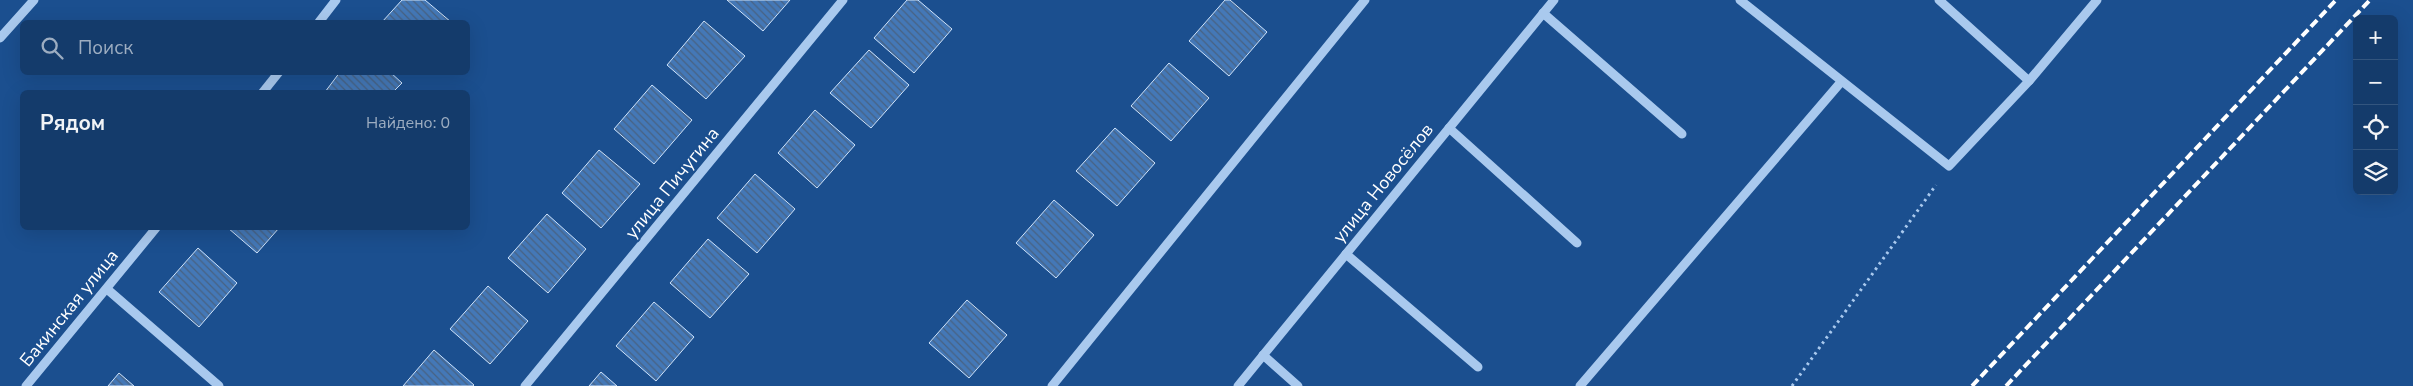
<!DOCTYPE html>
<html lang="ru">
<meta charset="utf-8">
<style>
:root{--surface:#143b6b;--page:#214673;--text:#f1f3f6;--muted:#9dadc1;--line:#33557e}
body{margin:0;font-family:"Nunito Sans",sans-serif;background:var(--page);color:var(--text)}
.controls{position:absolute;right:15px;top:15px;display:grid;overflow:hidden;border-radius:8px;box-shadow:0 5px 20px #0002}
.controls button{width:45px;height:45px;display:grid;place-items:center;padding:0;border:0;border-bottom:1px solid var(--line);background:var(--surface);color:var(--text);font:25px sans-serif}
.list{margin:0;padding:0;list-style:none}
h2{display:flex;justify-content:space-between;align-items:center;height:65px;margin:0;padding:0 20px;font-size:21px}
h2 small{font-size:16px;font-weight:400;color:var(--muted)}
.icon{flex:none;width:28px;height:28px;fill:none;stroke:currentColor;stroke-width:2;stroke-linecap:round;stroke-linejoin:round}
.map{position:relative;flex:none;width:2413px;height:386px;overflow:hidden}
.search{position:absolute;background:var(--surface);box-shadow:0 5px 20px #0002;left:20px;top:20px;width:450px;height:55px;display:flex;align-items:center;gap:12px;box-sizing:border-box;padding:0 18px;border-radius:8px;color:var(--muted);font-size:19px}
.panel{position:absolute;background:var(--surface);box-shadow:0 5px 20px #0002;left:20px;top:90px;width:450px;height:140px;border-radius:8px}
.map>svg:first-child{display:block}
.building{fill:url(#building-back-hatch);stroke:#cfe3fa}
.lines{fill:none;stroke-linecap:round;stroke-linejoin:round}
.path{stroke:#a9c9ee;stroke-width:3;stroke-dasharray:2.5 4;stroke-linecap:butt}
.minor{stroke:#a9c9ee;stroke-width:9}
.rail{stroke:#fff;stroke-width:4;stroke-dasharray:9 4;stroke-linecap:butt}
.labels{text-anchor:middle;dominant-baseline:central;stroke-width:4;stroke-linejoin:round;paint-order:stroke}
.street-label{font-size:18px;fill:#fff;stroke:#1b4f8f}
</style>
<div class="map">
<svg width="2413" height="386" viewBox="0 0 2413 386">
<defs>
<pattern id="building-back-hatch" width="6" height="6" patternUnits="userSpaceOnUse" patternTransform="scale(1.25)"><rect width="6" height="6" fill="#4478b7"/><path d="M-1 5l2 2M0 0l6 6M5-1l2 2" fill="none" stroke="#486282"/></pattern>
</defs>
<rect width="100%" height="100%" fill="#1b4f8f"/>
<!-- building -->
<g class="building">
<polygon points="402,0 425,0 451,22 382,22"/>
<polygon points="727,0 790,0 763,31"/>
<polygon points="907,0 918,0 952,29 914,73 874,38"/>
<polygon points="1225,0 1230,0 1267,32 1229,76 1189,41"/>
<polygon points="704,21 745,56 706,99 667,65"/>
<polygon points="869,50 909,85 871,128 830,93"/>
<polygon points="1169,63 1209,98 1171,141 1131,106"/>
<polygon points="340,72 390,72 402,83 393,92 325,92"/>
<polygon points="652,85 692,120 654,164 614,129"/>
<polygon points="815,110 855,145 817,188 778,153"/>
<polygon points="1115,128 1155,163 1117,206 1076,171"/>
<polygon points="599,150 640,184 601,228 562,193"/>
<polygon points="755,174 795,209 757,253 717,218"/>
<polygon points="1054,200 1094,235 1056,278 1016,243"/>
<polygon points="547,214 586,249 548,293 508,258"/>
<polygon points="228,228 279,228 257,253"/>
<polygon points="708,239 749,274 710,318 670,283"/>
<polygon points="198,248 237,283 199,327 159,292"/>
<polygon points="488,286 528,321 490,364 450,329"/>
<polygon points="967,300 1007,335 969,378 929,343"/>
<polygon points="654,302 694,337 656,381 616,346"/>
<polygon points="434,350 474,385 473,386 403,386"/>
<polygon points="601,372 617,386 589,386"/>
<polygon points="119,373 134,386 108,386"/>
</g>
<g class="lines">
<!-- path -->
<polyline class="path" points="1792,386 1936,185"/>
<!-- minor -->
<g class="minor">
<polyline points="1740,0 1949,166 2029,81 2097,0"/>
<polyline points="1939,0 2029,81"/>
<polyline points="1543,13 1682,134"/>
<polyline points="319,22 336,0"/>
<polyline points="0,38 34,0"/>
<polyline points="263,92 279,72"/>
<polyline points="1449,128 1577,243"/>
<polyline points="1346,254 1478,367"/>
<polyline points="107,289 219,386"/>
<polyline points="1263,355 1298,386"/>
<polyline points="26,386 156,228"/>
<polyline points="525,386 843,0"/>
<polyline points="1052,386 1365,0"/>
<polyline points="1238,386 1554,0"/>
<polyline points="1580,386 1841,82"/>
</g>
<!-- rail -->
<g class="rail">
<polyline points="1972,386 2336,0"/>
<polyline points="2006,386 2370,0"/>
</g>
</g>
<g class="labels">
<!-- street labels -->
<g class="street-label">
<text transform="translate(672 183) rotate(-51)">улица Пичугина</text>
<text transform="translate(1383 183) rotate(-51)">улица Новосёлов</text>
<text transform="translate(69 308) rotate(-51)">Бакинская улица</text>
</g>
</g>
</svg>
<div class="controls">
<button>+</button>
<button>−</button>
<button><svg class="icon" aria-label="locate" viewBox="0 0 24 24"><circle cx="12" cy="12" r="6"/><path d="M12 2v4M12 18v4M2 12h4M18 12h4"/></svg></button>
<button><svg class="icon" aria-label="layers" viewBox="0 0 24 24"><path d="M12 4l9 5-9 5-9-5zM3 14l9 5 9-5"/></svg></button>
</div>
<div class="search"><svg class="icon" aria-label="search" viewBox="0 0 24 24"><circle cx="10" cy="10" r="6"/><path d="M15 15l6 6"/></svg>Поиск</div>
<section class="panel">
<h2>Рядом<small>Найдено: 0</small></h2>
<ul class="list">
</ul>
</section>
</div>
